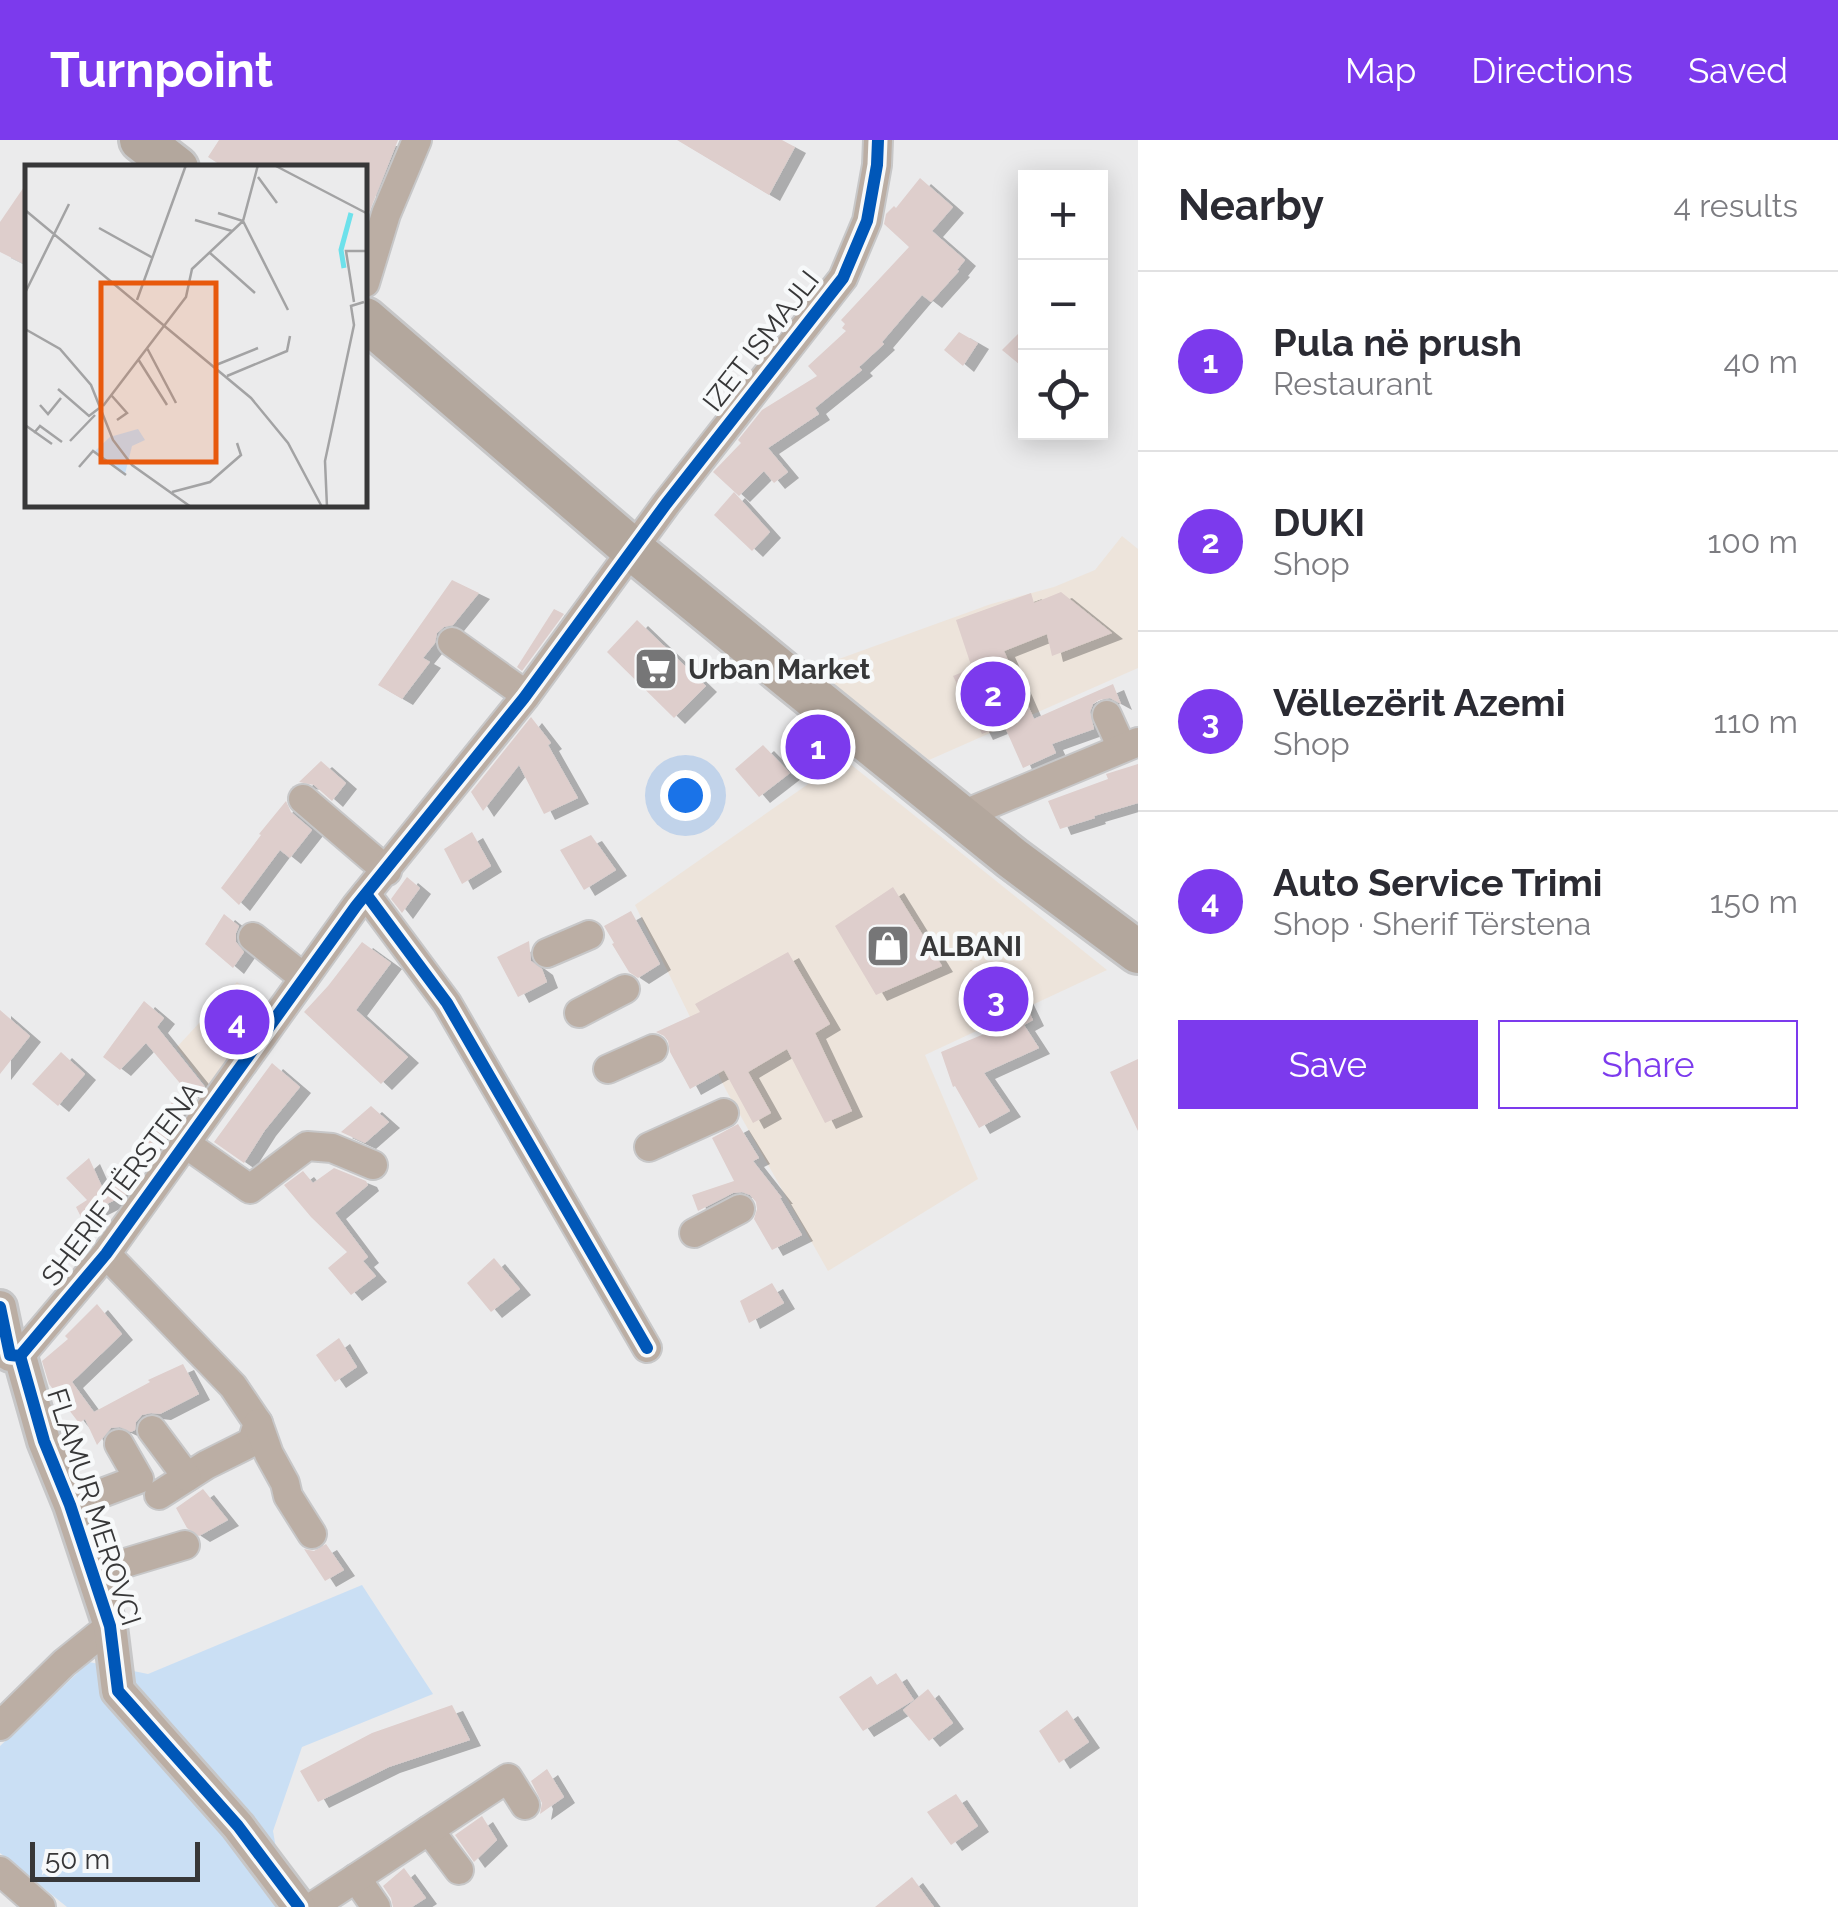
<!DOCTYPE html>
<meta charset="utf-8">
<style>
:root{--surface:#fff;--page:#f2f2f3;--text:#2b2b33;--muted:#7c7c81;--line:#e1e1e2;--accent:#7c3aed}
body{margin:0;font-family:Raleway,sans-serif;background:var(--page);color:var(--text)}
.controls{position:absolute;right:30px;top:30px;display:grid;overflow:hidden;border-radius:0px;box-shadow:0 5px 25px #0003}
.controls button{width:90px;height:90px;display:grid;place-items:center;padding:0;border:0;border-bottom:2px solid var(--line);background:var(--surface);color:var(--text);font:50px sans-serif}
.scale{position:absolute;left:30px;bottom:25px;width:170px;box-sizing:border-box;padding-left:10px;border:5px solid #373738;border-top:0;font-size:28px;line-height:35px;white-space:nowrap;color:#373738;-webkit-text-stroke:8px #f7f9fa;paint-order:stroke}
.you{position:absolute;left:685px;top:655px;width:35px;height:35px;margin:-25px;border:8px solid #fff;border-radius:50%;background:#1a73e8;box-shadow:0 0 0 15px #1a73e833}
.badge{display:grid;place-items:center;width:65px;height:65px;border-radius:50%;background:var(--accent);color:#fff;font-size:32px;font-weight:700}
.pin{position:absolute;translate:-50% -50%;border:5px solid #fff;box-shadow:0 2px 10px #0006}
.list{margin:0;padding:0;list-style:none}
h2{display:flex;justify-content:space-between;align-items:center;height:130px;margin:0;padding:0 40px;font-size:42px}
h2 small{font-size:32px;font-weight:400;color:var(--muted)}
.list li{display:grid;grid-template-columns:65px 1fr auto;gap:30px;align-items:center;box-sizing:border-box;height:180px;padding:0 40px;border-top:2px solid var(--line)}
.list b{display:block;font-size:38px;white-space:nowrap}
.list p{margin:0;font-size:32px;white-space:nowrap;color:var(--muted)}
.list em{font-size:32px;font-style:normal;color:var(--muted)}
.actions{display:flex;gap:20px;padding:30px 40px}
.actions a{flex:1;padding:22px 0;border:2px solid var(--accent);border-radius:0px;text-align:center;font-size:35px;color:var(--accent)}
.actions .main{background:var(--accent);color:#fff}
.icon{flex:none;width:55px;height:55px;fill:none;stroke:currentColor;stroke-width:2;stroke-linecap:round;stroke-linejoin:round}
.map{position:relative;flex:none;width:1138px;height:1767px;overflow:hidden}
header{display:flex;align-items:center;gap:60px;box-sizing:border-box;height:140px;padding:0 50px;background:var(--accent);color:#fff}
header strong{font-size:48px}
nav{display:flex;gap:55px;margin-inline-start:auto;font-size:35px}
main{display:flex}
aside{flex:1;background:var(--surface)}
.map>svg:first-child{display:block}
.industrial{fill:#ede4db}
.green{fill:#cadff4}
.building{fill:#dececc;filter:url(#shadow)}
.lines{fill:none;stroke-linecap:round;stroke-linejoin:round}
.minor-casing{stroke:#c7c7c8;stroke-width:32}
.tertiary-casing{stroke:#c7c7c8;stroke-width:38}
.primary-casing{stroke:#c7c7c8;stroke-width:48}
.minor{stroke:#bbaea4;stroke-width:28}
.tertiary{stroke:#bbaea4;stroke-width:32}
.primary{stroke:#b3a79d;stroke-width:42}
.cycleway-casing{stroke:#f7f9fa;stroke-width:19}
.cycleway{stroke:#0057b8;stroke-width:12}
.labels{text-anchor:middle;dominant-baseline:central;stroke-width:9;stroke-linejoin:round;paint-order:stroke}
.street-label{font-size:28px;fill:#373738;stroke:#f7f9fa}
.poi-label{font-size:28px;font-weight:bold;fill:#373738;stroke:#f7f9fa;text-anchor:start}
.inset-river{fill:none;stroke:#6de1eb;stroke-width:5}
.inset-road{fill:none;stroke:#a3a3a4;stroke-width:2.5}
.view{fill:#e8590c;fill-opacity:0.15;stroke:#e8590c;stroke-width:5}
.inset-edge{fill:none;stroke:#373738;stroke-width:5}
</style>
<header>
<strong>Turnpoint</strong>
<nav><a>Map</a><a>Directions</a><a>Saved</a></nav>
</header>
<main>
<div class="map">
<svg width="1138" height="1767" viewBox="0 0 1138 1767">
<defs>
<filter id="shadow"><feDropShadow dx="11" dy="6" stdDeviation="0" flood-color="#0004"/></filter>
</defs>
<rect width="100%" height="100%" fill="#ebebec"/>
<!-- industrial -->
<g class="industrial">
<polygon points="1122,396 1138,409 1138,528 929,620 814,528 991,464 1054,447 1095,430"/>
<polygon points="844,619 1107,830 925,915 978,1039 828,1131 726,950 635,765"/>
<polygon points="237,842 275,870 211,953 177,907"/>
</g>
<!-- green -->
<polygon class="green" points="362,1445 433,1554 302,1607 273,1691 286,1767 67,1767 0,1713 0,1606 89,1522 148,1534"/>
<!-- building -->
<g class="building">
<polygon points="219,0 398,0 365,83 365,28 225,28 208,17"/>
<polygon points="677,0 782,0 795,7 769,55"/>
<polygon points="920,38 953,67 932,91 965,120 957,130 959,131 931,162 922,155 882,202 884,204 859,227 862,230 815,268 819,274 768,308 788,332 774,343 764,331 739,356 713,332 741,303 738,300 762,270 817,236 808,226 846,191 842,188 845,184 841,180 909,107 884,84 886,74 894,66 896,68"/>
<polygon points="28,41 28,126 0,112 0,82"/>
<polygon points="1026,186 1026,230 1002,210"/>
<polygon points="959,192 978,203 963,226 944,210"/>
<polygon points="734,352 770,392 752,411 714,375"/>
<polygon points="452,440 479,453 453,485 444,487 437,493 435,503 423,518 430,522 402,559 378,545"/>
<polygon points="1061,452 1112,493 1052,516 1047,494 1004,511 1034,579 1113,544 1121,564 1110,558 1099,560 1093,564 1090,572 1094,589 1052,604 1056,613 1023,628 1004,585 982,594 953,536 972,528 956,480 1031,453 1034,463"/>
<polygon points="554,469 564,474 522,531 517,527"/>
<polygon points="637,480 706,546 674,578 607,512"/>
<polygon points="531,577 551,603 548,605 578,658 544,674 519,625 483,671 471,652"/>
<polygon points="763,605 790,633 759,657 735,629"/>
<polygon points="321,621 346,643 332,661 314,645 299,642"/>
<polygon points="1138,624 1138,663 1094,676 1095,678 1060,689 1048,661 1108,639 1106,634"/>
<polygon points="286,661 291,672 312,690 290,718 280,710 239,765 221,748 261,695 259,694"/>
<polygon points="472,692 491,726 462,744 444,709"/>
<polygon points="591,695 616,730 584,750 560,710"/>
<polygon points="407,737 420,748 402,773 391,759"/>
<polygon points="893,747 942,826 876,855 835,786"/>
<polygon points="631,771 660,824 638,838 629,832 612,804 614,803 604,786"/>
<polygon points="224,774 239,786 236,793 236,802 244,812 233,828 205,804"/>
<polygon points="529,801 531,821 542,829 547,842 518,857 497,817"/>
<polygon points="362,802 391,823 356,870 408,917 381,944 304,872 328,846"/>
<polygon points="788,812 830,884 815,893 852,971 825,983 787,909 748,932 771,973 753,983 724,930 690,949 670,912 668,901 664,896 656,892 700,872 695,864"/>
<polygon points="1010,832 1033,880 1024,885 1039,908 984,933 1010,971 979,988 955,946 953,947 941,912 984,894 967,852"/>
<polygon points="231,856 254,873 239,891 218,873"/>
<polygon points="144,861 164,878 157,887 205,947 195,961 146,903 120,930 103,917"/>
<polygon points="0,870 30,896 0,934"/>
<polygon points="61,912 85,934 58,966 32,944"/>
<polygon points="1138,919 1138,991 1110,932"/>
<polygon points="272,923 300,947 265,990 244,1023 214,1002"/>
<polygon points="172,962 186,971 148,1026 136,1017"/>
<polygon points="371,966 389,982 365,1003 341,992"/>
<polygon points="738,984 759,1018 753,1021 782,1058 780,1058 802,1095 772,1110 754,1079 757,1069 756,1062 750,1055 742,1052 733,1053 698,1071 692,1055 734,1041 712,998"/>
<polygon points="89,1018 103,1049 131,1030 134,1044 127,1054 81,1077 76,1067 87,1060 66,1038"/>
<polygon points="334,1028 366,1041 368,1045 335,1073 368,1117 363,1121 376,1136 351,1155 328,1128 347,1112 311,1077 284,1045 303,1031 313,1043"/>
<polygon points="494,1118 520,1149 491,1172 467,1143"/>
<polygon points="772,1143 784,1163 749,1183 740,1161"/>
<polygon points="97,1164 122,1194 72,1242 94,1272 150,1242 148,1240 183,1224 199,1254 160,1274 151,1273 142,1275 136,1282 135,1290 131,1292 120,1287 111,1288 97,1305 85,1279 79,1283 49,1244 42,1221 68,1199 65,1196"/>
<polygon points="339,1198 357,1227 335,1242 316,1215"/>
<polygon points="203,1349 228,1380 199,1396 187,1388 176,1368"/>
<polygon points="326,1404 344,1430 325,1441 304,1409 314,1411"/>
<polygon points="896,1533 914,1560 863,1591 839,1557 871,1536 877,1545"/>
<polygon points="928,1549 953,1583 929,1601 903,1570"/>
<polygon points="452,1565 470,1600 389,1627 318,1662 300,1631 372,1593"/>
<polygon points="1067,1570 1089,1602 1059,1623 1039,1591"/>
<polygon points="547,1629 564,1657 540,1674 542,1663 531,1641"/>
<polygon points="956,1654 978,1686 951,1705 927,1672"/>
<polygon points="482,1676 497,1700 474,1722 455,1695"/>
<polygon points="404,1728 426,1758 412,1767 393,1767 391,1758 383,1746"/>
<polygon points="912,1737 934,1767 875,1767"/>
</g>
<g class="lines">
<defs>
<g id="minor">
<polyline points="365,143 386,74 417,0"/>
<polyline points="452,502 526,555"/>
<polyline points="1107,575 1122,608"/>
<polyline points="303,659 387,731"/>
<polyline points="960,676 1138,602"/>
<polyline points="366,754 447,863 647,1208"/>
<polyline points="253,797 304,838"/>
<polyline points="547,813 589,795"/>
<polyline points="579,873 625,849"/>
<polyline points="608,929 653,909"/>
<polyline points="186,1004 250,1049 307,1006 332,1008 373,1025"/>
<polyline points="649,1007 724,973"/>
<polyline points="694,1093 740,1069"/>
<polyline points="106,1114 233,1246 258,1283 252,1302 206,1325 159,1355"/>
<polyline points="20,1216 106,1114 356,766 524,558 666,364 843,138 867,81 877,25 878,0"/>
<polyline points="258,1283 269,1314 285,1343 288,1356 312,1394"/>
<polyline points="152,1290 187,1337"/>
<polyline points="70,1365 139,1339 119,1304"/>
<polyline points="92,1433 185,1405"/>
<polyline points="0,1586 64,1523 110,1486"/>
<polyline points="429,1690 459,1730"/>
<polyline points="0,1731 41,1767"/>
<polyline points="356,1738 376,1767"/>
<polyline points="312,1767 508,1638 525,1665"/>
</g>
<polyline id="tertiary" points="0,1167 10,1215 20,1216 44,1301 70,1365 110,1486 118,1551 238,1686 299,1767"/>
<g id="primary">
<polyline points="141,0 177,28"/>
<polyline points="365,179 632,409 788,537 1012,718 1138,812"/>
</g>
</defs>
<!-- minor casing -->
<use href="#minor" class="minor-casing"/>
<!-- tertiary casing -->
<use href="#tertiary" class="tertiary-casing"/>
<!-- primary casing -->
<use href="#primary" class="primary-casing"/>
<!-- minor -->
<use href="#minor" class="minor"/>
<!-- tertiary -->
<use href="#tertiary" class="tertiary"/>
<!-- primary -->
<use href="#primary" class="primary"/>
<defs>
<g id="cycleway">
<polyline points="366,754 447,863 647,1208"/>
<polyline points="0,1167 10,1215 20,1216 44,1301 70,1365 110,1486 118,1551 238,1686 299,1767"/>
<polyline points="20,1216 106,1114 356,766 524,558 666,364 843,138 867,81 877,25 878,0"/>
</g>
</defs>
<!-- cycleway casing -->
<use href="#cycleway" class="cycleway-casing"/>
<!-- cycleway -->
<use href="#cycleway" class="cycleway"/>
</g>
<!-- icons -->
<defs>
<symbol id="supermarket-square" viewBox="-11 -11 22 22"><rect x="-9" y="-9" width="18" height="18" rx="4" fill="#767677" stroke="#f7f9fa"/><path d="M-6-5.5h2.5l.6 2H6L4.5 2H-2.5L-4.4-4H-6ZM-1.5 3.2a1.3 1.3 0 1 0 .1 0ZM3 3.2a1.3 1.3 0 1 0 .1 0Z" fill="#fff"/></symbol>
<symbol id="shop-square" viewBox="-11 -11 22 22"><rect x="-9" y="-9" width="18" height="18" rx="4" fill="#767677" stroke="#f7f9fa"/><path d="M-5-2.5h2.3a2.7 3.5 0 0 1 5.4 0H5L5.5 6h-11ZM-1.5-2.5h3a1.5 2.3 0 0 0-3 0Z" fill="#fff"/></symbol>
</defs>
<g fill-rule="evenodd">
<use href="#supermarket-square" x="631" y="504" width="50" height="50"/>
<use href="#shop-square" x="863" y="781" width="50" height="50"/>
</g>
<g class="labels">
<!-- street labels -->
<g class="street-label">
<text transform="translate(761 201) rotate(-52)">IZET ISMAJLI</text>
<text transform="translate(122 1044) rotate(-53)">SHERIF TËRSTENA</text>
<text transform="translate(94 1367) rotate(72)">FLAMUR MEROVCI</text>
</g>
<!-- poi labels -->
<g class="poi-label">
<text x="688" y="529">Urban Market</text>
<text x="920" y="806">ALBANI</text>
</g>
</g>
<!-- overview -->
<g transform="translate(25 25)">
<rect width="342" height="342" fill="#ebebec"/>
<path d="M113,264l7,11 -13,6 -7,28 -30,-23 15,-14z" fill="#cadff4"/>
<path class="inset-river" d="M319,103l-3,-18 10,-37"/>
<path class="inset-road" d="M249,0l94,49M233,12l19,26M0,45l226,188 37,45 34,64M193,48l25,8 45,89M170,55l37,11M74,63l54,30M185,88l45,40M0,128l44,-89M112,135l49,-135M329,137l-8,-51h22M0,164l35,20 31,36 22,55 19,25 59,42M122,183l29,55M113,194l29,46M191,200l42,-17M202,211l60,-25 3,-15M33,224l31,27 13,-10M87,231l15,17 -10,7M15,240l8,9 13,-16M78,241l83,-109 6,-28 51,-48 15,-56M0,260l27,19M9,268l6,-7 22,16M45,276l25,-26M54,302l14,-16 33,24M147,327l38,-10 31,-27 -4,-12M302,342l-2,-46 29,-136 -3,-19 13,-4"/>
<path class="view" d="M76,118h115v179h-115z"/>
<rect width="342" height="342" class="inset-edge"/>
</g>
</svg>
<div class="controls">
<button>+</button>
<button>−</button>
<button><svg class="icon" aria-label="locate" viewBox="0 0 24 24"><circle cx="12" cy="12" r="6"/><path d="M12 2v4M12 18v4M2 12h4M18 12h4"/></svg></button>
</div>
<div class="scale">50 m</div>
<div class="you"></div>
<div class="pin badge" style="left:818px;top:607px">1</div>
<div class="pin badge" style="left:993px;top:554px">2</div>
<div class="pin badge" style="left:996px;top:859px">3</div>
<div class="pin badge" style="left:237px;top:882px">4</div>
</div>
<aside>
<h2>Nearby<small>4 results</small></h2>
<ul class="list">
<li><span class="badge">1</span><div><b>Pula në prush</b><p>Restaurant</p></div><em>40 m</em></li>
<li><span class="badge">2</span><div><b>DUKI</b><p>Shop</p></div><em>100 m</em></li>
<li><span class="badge">3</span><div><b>Vëllezërit Azemi</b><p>Shop</p></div><em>110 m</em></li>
<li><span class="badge">4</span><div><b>Auto Service Trimi</b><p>Shop · Sherif Tërstena</p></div><em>150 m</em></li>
</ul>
<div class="actions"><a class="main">Save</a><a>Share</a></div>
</aside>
</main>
